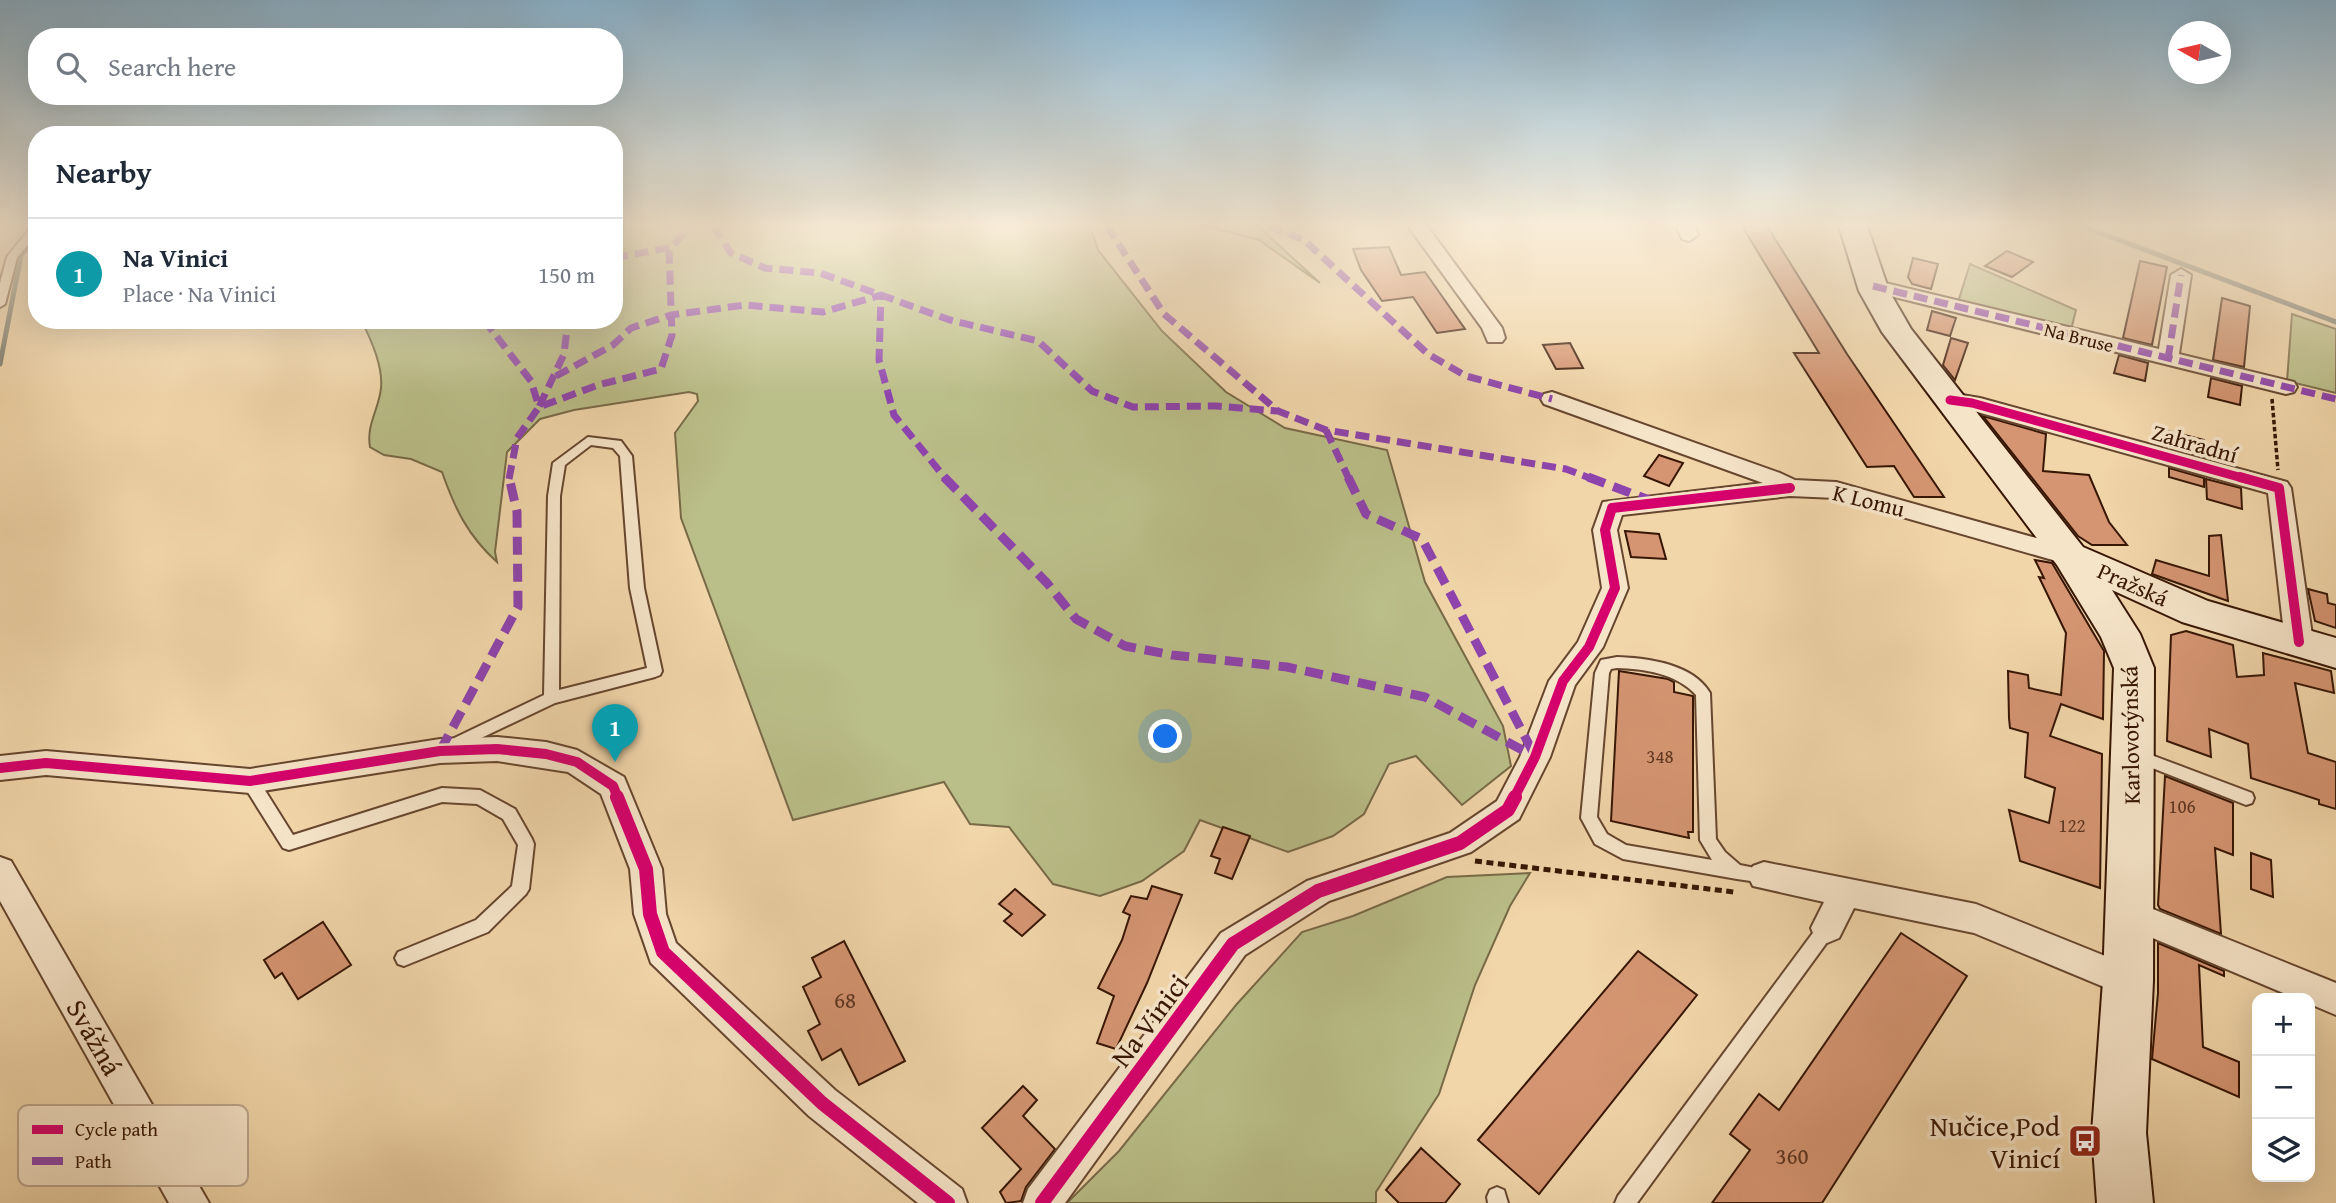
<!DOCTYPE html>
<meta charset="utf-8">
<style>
:root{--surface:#fff;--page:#f6f6f7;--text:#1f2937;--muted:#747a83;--line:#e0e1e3;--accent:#0b8043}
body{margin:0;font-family:"Gentium Book Plus",serif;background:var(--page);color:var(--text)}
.controls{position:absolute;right:21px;bottom:21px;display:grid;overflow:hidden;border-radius:14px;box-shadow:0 7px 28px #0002}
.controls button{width:63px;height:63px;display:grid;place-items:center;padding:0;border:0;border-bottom:2px solid var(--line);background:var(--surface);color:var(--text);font:35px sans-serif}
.compass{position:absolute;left:2168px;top:21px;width:63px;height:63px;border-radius:50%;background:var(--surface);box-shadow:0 7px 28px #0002;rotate:278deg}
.you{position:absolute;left:1166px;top:737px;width:24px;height:24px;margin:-18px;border:5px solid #fff;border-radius:50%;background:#1a73e8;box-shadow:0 0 0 10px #1a73e833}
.badge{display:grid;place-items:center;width:46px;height:46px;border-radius:50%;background:var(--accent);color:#fff;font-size:23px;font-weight:700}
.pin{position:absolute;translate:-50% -58px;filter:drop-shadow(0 2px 4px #0008)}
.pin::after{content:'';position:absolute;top:37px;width:24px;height:21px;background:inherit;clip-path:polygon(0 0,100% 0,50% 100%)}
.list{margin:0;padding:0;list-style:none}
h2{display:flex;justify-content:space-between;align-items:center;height:91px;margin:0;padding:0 28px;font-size:30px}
h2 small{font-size:23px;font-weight:400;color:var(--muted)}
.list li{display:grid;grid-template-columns:46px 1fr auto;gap:21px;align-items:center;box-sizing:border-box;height:112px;padding:0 28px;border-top:2px solid var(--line)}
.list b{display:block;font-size:26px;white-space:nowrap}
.list p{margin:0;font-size:23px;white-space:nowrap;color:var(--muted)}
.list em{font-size:23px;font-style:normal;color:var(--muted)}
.icon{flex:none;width:38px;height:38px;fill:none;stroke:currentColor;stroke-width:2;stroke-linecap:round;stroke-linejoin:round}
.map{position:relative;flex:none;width:2336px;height:1203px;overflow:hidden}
.search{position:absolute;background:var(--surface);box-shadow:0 7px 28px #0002;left:28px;top:28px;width:595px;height:77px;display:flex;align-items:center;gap:18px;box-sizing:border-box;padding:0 24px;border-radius:28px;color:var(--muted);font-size:26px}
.panel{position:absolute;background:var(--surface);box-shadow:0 7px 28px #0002;left:28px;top:126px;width:595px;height:203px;border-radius:28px}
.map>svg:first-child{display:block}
.green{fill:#babe88;stroke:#786a46;stroke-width:2}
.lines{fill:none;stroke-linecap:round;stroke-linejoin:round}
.stream{stroke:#74776c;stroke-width:5}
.building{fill:#d59572;stroke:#371604;stroke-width:2}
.lane-casing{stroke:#66462e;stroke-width:4}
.street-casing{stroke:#66462e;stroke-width:4}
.secondary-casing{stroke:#371604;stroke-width:4}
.path-far1{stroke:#371604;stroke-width:3.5;stroke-dasharray:4.5 2.5;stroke-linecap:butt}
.path{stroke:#371604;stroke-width:5;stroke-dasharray:7 4.5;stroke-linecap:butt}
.lane{fill:#f6e4c8;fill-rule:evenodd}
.street{fill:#f6e4c8;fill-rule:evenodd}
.secondary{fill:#f6e4c8;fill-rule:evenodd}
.quiet-far1{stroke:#8e44ad;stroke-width:7;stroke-dasharray:14 7;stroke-linecap:butt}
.quiet{stroke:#8e44ad;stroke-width:9;stroke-dasharray:18 9;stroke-linecap:butt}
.cycleway-far2-casing{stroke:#f6e4c8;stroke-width:12}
.cycleway-far1-casing{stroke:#f6e4c8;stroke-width:15}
.cycleway-casing{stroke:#f6e4c8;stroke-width:18}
.cycleway-far2{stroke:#d6006c;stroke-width:9}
.cycleway-far1{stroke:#d6006c;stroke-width:10}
.cycleway{stroke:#d6006c;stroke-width:14}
.labels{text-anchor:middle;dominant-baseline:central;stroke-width:7;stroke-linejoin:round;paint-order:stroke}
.far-street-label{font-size:19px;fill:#371604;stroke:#f6e4c8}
.number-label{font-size:19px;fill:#5e3620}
.street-label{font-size:23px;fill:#371604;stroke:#f6e4c8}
.near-number-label{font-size:23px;fill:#5e3620}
.near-street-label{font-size:28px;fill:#371604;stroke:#f6e4c8}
.near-poi-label{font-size:28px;fill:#371604;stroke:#f6e4c8;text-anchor:end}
.key{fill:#f6e4c8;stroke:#bda68d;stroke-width:2}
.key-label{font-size:19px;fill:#371604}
</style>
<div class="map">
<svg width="2336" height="1203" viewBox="0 0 2336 1203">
<rect width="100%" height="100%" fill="#f1d6aa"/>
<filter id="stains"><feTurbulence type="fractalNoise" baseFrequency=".00286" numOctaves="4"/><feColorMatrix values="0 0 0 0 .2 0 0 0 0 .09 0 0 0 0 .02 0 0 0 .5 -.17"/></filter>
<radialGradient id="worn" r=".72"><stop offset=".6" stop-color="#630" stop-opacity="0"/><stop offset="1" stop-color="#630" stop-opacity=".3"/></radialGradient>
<!-- green -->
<g class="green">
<path d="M614,226h476l8,24 64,81 64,61 59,36 102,22 38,132 78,144 8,40 -49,39 -46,-49 -27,8 -25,50 -31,22 -45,16 -88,-32 -16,31 -42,30 -42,15 -47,-12 -44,-57 -39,-3 -26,-42 -151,38 -112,-302 -6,-85 23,-32 -1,-7 -8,-2 -115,18 -34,9 -33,33 -12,100 2,10c-29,-26 -42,-53 -55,-90l-31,-13 -27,-4 -14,-8c-4,-22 9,-38 11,-59 2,-21 -10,-49 -20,-68h253z"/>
<polygon points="1205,226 1258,226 1320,283 1259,240"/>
<polygon points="1970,264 2076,310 2071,330 1958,302"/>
<polygon points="2292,314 2336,329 2336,393 2287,381"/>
<polygon points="1530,873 1510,906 1475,985 1439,1094 1376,1192 1376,1203 1067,1203 1119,1151 1236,1005 1302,932 1353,916 1447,877"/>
</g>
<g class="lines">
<!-- stream -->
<g class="stream">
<polyline points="2082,226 2336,322"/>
<polyline points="0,364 21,255 37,238"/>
</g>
</g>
<!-- building -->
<g class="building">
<polygon points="1742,226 1767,226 1847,354 1944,497 1914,497 1894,466 1867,467 1794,353 1819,353"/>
<polygon points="1389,247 1401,275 1425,272 1465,329 1437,333 1413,297 1382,301 1361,270 1353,249"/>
<polygon points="2007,251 2033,262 2012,277 1985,266"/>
<polygon points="1913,258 1938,264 1931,289 1912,284 1908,277"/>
<polygon points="2140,261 2167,267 2152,345 2123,338"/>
<polygon points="2222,298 2250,306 2244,367 2213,360"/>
<polygon points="1932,311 1956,318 1950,336 1927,330"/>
<polygon points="1951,338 1968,343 1955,380 1943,365"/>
<polygon points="1570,343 1583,368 1556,369 1543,345"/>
<polygon points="2119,355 2148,363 2145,381 2114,373"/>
<polygon points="2211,378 2242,386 2240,405 2208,397"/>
<polygon points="1983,416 2046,434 2043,471 2089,475 2109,522 2127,545 2092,545 2078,536"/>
<polygon points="2169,431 2204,440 2204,457 2169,447"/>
<polygon points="1659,455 1683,463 1669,486 1644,476"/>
<polygon points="2169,468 2204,478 2204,487 2169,477"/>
<polygon points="2206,479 2241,488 2242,509 2207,499"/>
<polygon points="1625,531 1659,534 1666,559 1631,557"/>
<polygon points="2221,535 2228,601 2152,574 2156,560 2209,576 2209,536"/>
<polygon points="2035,560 2052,563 2104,651 2103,719 2061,704 2050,736 2102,754 2100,888 2020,861 2009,810 2049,823 2055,788 2025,777 2028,733 2010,728 2009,718 2008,671 2028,675 2029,688 2061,695 2066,633 2039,577 2044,578"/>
<polygon points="2308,589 2327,594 2328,603 2336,605 2336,628 2315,621"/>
<polygon points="2186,631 2233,645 2237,677 2264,675 2263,653 2331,671 2334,693 2295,683 2308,753 2336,762 2336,809 2319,804 2319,800 2251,778 2248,744 2209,729 2211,757 2167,741 2171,635"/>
<polygon points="1619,671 1668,679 1674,682 1674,692 1693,696 1693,832 1688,832 1689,838 1611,821"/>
<polygon points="2165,776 2233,803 2233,855 2215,848 2221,934 2160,909 2158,905"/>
<polygon points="1223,827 1250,836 1232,879 1215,873 1220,859 1211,856"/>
<polygon points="2251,853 2271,860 2273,897 2251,889"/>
<polygon points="1152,886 1182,895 1147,983 1116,1049 1097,1043 1114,996 1098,988 1122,940 1130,915 1123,912 1131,896 1147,899"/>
<polygon points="1015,889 1045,915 1022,936 1004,921 1012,914 999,904"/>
<polygon points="323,922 351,965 298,999 282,973 275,978 264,960"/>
<polygon points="1901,933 1967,976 1822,1203 1712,1203 1750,1150 1730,1134 1759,1094 1779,1110"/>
<polygon points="844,941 905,1061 859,1085 841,1049 822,1060 808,1031 820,1024 803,987 821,977 812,958"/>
<polygon points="2158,943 2224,971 2224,976 2199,965 2203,1047 2239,1062 2239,1097 2152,1059 2158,993"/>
<polygon points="1638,951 1697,995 1539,1194 1478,1140"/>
<polygon points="1023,1086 1037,1100 1023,1116 1055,1149 1026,1187 1021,1201 1006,1203 1000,1192 1021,1169 982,1128"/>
<polygon points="1421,1148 1460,1184 1445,1203 1399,1203 1386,1190"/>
</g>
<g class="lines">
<defs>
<g id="lane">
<polygon points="32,226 37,226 37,234 17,258 5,304 0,307 0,283 7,257"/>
<path d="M588,437l33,4 11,15 12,132 18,83 -2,4 -5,2 -100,26 -99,47 -5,2 -5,-2 -3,-4 3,-4 98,-47 4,-199 5,-33zM591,445l22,3 7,8 10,132 17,80 -88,22 1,-194 5,-31z"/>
<path d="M1617,657c31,1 76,7 93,36l6,146 9,13 15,13 30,6 2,5 -2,5 -6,2 -27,-4 -114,-20 -28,-15 -14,-26 14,-145 6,-13zM1617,668c27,1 59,5 79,27l4,145 12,20 -86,-15 -19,-11 -10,-17 12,-144 2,-4z"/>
<polygon points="2138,750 2252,793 2254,798 2252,803 2246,805 2132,760 2130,756 2132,752"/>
<polygon points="250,774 256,776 293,835 442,788 480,790 515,809 532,839 534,844 529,889 526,894 488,932 404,966 398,964 395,958 398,952 476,920 512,886 518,845 503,819 477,804 442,802 289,850 283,848 244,786 242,781 244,776"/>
<polygon points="1827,920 1833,922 1836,928 1833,934 1637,1203 1615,1203 1618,1196 1821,922"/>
<polygon points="1497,1187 1504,1190 1508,1203 1488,1203 1487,1197 1490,1190"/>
</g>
<g id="street">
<polygon points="1408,226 1427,226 1502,328 1505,338 1502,342 1488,342 1482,328"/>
<polygon points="1676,226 1694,226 1698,235 1689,241 1682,239"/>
<polygon points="2181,269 2191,275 2179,354 2294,382 2297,387 2294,392 2286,394 1866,290 1863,286 1873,280 2159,349 2171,275"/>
<polygon points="1552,392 1780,473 1795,480 1836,482 2079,550 2083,556 2079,562 2070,565 1836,498 1790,496 1622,515 1617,530 1628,588 1603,647 1575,685 1550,757 1519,819 1471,852 1329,901 1245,955 1065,1203 1023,1203 1028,1189 1221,933 1307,881 1450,833 1497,801 1520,757 1549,681 1578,642 1602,588 1593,530 1603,502 1763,483 1544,404 1541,399 1544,394"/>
<polygon points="1950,393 1980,398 2287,482 2291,488 2313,642 2309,649 2299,652 2289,649 2285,642 2268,493 1970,410 1942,405 1939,400"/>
<polygon points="497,737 546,742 577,750 624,777 662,869 666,914 676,943 835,1090 962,1189 967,1203 918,1203 809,1116 651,963 634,914 630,869 601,794 568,772 497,761 440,763 250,793 46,775 0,780 0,756 46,751 250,769 440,739"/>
<polygon points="0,857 11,861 209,1203 169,1203 0,901"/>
<polygon points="1764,862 1976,904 2140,970 2145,981 2140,992 2128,997 1974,933 1854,908 1839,938 1827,943 1815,938 1811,928 1824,902 1753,886 1748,876 1753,866"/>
<polygon points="2128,899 2336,983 2336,1015 2310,1004 2310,998 2295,998 2117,923 2112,913 2117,903"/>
</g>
<polygon id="secondary" points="1839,226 1867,226 1889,291 1911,329 2083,547 2208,601 2336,638 2336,668 2182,622 2112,590 2140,634 2154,668 2153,981 2146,1133 2153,1203 2097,1203 2092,1133 2103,981 2114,668 2101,637 2057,565 1882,332 1859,291"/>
</defs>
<!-- lane casing -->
<use href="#lane" class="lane-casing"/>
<!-- street casing -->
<use href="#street" class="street-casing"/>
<!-- secondary casing -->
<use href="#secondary" class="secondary-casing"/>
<!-- path-far1 -->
<polyline class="path-far1" points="2272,399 2278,470"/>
<!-- path -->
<polyline class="path" points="1475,861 1734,892"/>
<!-- lane -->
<use href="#lane" class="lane"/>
<!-- street -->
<use href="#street" class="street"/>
<!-- secondary -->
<use href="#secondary" class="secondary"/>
<!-- quiet-far1 -->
<g class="quiet-far1">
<polyline points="713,226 731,253 765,268 820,273 950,320 1038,341 1092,391 1133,407 1216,406 1277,411"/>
<polyline points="1107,226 1164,314 1278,411 1326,430 1566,469 1592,479"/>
<polyline points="1269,226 1304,240 1428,354 1466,376 1552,399"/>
<polyline points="614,258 672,247"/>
<polyline points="1873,286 2336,399"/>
<polyline points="484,320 531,381 539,407 564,354 568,320"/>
<polyline points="2168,359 2181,275"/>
<polyline points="556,376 613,345 631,328 671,315 745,305 823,312 881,295 879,360 894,415 946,479"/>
<polyline points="1326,430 1349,479"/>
<polyline points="509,479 517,438 539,407 598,385 661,369 672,335 669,251 689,226"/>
</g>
<!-- quiet -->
<g class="quiet">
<polyline points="944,477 1047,583 1076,619 1125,646 1172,655 1287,667 1425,697 1535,757"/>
<polyline points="1348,477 1366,514 1422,539 1535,756"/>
<polyline points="1588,477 1649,500"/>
<polyline points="440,751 518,607 517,512 509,477"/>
</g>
<defs>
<polyline id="cycleway-far2" points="1950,400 1972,403 2246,479"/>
<g id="cycleway-far1">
<polyline points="2240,477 2279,488 2299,642"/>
<polyline points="0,768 46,763 250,781 440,751 497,749 546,754 577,762 613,786 618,798"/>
<polyline points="1514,798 1535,757 1563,681 1589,647 1615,588 1605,530 1612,508 1790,488"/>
</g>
<g id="cycleway">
<polyline points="617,797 646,869 650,914 663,952 822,1103 948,1203"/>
<polyline points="1042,1203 1233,944 1318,891 1460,843 1508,810 1515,797"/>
</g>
</defs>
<!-- cycleway-far2 casing -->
<use href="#cycleway-far2" class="cycleway-far2-casing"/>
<!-- cycleway-far1 casing -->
<use href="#cycleway-far1" class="cycleway-far1-casing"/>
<!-- cycleway casing -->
<use href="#cycleway" class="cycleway-casing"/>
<!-- cycleway-far2 -->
<use href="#cycleway-far2" class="cycleway-far2"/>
<!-- cycleway-far1 -->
<use href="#cycleway-far1" class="cycleway-far1"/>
<!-- cycleway -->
<use href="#cycleway" class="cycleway"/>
</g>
<!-- sky -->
<linearGradient id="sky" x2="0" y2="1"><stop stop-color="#89b5d2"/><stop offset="0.57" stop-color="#f9edd9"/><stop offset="1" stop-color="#f9edd9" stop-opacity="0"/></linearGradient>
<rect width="2336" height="395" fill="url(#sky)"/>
<!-- icons -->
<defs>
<symbol id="bus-square" viewBox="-11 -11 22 22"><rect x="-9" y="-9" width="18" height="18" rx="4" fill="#8f2418" stroke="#f6e4c8"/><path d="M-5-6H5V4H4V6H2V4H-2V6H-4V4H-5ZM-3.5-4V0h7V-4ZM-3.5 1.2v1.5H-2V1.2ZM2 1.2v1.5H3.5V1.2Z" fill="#fff"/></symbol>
</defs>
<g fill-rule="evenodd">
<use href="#bus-square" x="2066" y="1122" width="38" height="38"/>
</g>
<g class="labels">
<!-- far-street labels -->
<g class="far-street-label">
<text transform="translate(2079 337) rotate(14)">Na Bruse</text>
</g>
<!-- number labels -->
<g class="number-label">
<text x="1660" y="756">348</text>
<text x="2182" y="806">106</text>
<text x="2072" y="825">122</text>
</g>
<!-- street labels -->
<g class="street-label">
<text transform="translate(2195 443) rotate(16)">Zahradní</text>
<text transform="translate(1869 500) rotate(14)">K Lomu</text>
<text transform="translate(2133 584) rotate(24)">Pražská</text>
<text transform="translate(2130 735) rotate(-91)">Karlovotýnská</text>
</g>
<!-- near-number labels -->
<g class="near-number-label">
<text x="845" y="999">68</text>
<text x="1792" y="1155">360</text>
</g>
<!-- near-street labels -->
<g class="near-street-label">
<text transform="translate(1149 1020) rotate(-53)">Na Vinici</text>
<text transform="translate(95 1037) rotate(60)">Svážná</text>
</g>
<!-- near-poi labels -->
<g class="near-poi-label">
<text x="2060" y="1125">Nučice,Pod<tspan x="2060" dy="32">Vinicí</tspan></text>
</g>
</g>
<!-- legend -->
<rect x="18" y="1105" width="230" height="81" rx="10" class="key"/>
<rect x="32" y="1125" width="31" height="9" fill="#d6006c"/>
<rect x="32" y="1157" width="31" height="8" fill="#8e44ad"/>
<g class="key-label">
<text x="75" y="1136">Cycle path</text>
<text x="75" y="1168">Path</text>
</g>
<rect width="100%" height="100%" filter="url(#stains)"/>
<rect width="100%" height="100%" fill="url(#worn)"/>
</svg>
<div class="controls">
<button>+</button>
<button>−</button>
<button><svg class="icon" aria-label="layers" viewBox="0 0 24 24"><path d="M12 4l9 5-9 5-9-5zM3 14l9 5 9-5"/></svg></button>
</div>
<svg class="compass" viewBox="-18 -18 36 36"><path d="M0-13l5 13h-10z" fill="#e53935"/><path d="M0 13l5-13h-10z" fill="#747a83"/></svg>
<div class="you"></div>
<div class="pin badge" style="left:615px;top:762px;background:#0f9aa8">1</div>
<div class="search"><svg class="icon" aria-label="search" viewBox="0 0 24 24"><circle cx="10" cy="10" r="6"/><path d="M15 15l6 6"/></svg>Search here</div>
<section class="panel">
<h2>Nearby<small></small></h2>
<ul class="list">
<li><span class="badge" style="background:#0f9aa8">1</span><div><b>Na Vinici</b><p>Place · Na Vinici</p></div><em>150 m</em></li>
</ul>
</section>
</div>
